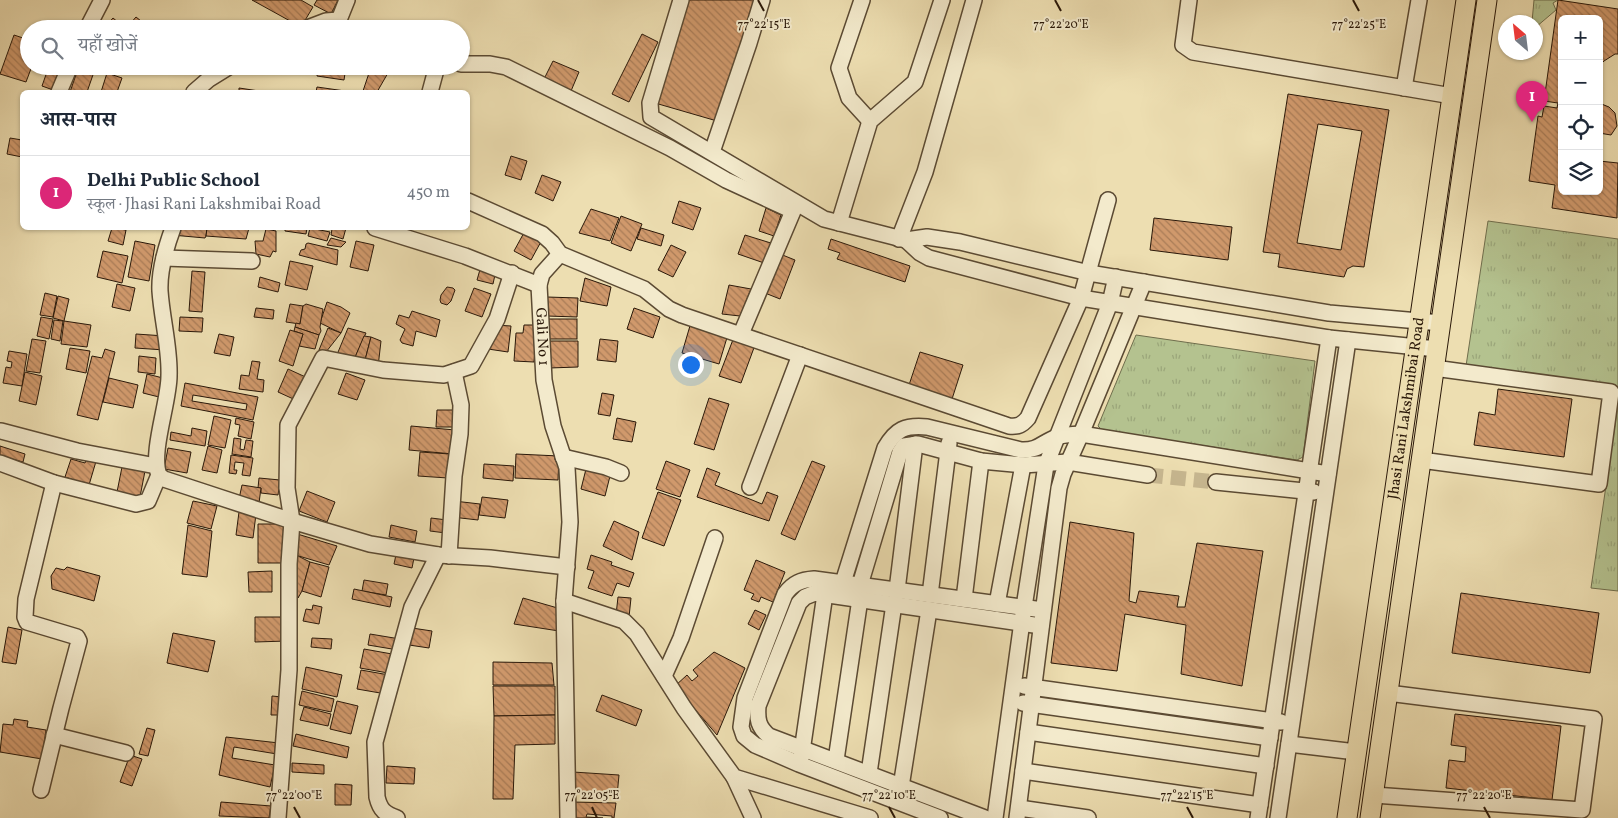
<!DOCTYPE html>
<html lang="hi">
<meta charset="utf-8">
<style>
:root{--surface:#fff;--page:#f6f6f7;--text:#1f2937;--muted:#747a83;--line:#e0e1e3;--accent:#db2777}
body{margin:0;font-family:Vollkorn,"Noto Serif Devanagari",serif;background:var(--page);color:var(--text)}
.controls{position:absolute;right:15px;top:15px;display:grid;overflow:hidden;border-radius:8px;box-shadow:0 1px 4px #0004}
.controls button{width:45px;height:45px;display:grid;place-items:center;padding:0;border:0;border-bottom:1px solid var(--line);background:var(--surface);color:var(--text);font:25px sans-serif}
.compass{position:absolute;left:1498px;top:15px;width:45px;height:45px;border-radius:50%;background:var(--surface);box-shadow:0 1px 4px #0004;rotate:332deg}
.you{position:absolute;left:690px;top:364px;width:18px;height:18px;margin:-12px;border:4px solid #fff;border-radius:50%;background:#1a73e8;box-shadow:0 0 0 8px #1a73e833}
.badge{display:grid;place-items:center;width:32px;height:32px;border-radius:50%;background:var(--accent);color:#fff;font-size:16px;font-weight:700}
.pin{position:absolute;translate:-50% -41px;filter:drop-shadow(0 1px 2px #0008)}
.pin::after{content:'';position:absolute;top:26px;width:18px;height:15px;background:inherit;clip-path:polygon(0 0,100% 0,50% 100%)}
.list{margin:0;padding:0;list-style:none}
h2{display:flex;justify-content:space-between;align-items:center;height:65px;margin:0;padding:0 20px;font-size:21px}
h2 small{font-size:16px;font-weight:400;color:var(--muted)}
.list li{display:grid;grid-template-columns:32px 1fr auto;gap:15px;align-items:center;box-sizing:border-box;height:75px;padding:0 20px;border-top:1px solid var(--line)}
.list b{display:block;font-size:19px;white-space:nowrap}
.list p{margin:0;font-size:16px;white-space:nowrap;color:var(--muted)}
.list em{font-size:16px;font-style:normal;color:var(--muted)}
.icon{flex:none;width:28px;height:28px;fill:none;stroke:currentColor;stroke-width:2;stroke-linecap:round;stroke-linejoin:round}
.map{position:relative;flex:none;width:1618px;height:818px;overflow:hidden}
.search{position:absolute;background:var(--surface);box-shadow:0 1px 4px #0004;left:20px;top:20px;width:450px;height:55px;display:flex;align-items:center;gap:12px;box-sizing:border-box;padding:0 18px;border-radius:28px;color:var(--muted);font-size:19px}
.panel{position:absolute;background:var(--surface);box-shadow:0 1px 4px #0004;left:20px;top:90px;width:450px;height:140px;border-radius:8px}
.map>svg:first-child{display:block}
.grass{fill:url(#grass-tufts);stroke:#6f6d4c}
.building{fill:url(#building-back-hatch);stroke:#2a1809;fill-rule:evenodd}
.lines{fill:none;stroke-linecap:round;stroke-linejoin:round}
.minor-tunnel{stroke:#c6b68f;stroke-width:15;stroke-dasharray:15 8;stroke-linecap:butt}
.minor-casing{stroke:#5b4a33;stroke-width:18}
.major-casing{stroke:#2a1809;stroke-width:21}
.minor{stroke:#f3eacc;stroke-width:15}
.major{stroke:#eddeb1;stroke-width:19}
.ticks{fill:none;stroke:#2a1809;stroke-width:2}
.labels{text-anchor:middle;dominant-baseline:central;stroke-width:4;stroke-linejoin:round;paint-order:stroke}
.street-label{font-size:15px;fill:#2a1809;stroke:#f3eacc}
.ticks-label{font-size:12px;text-anchor:middle;fill:#2a1809;stroke:#f3eacc;stroke-width:4;stroke-linejoin:round;paint-order:stroke}
</style>
<div class="map">
<svg width="1618" height="818" viewBox="0 0 1618 818">
<defs>
<pattern id="grass-tufts" width="24" height="20" patternUnits="userSpaceOnUse" patternTransform="scale(1.25)"><rect width="24" height="20" fill="#b4c28f"/><path d="M3 7l-1-3M5 7V3M7 7l1-3M15 17l-1-3M17 17v-4M19 17l1-3" fill="none" stroke="#9ba67a"/></pattern>
<pattern id="building-back-hatch" width="6" height="6" patternUnits="userSpaceOnUse" patternTransform="scale(1.25)"><rect width="6" height="6" fill="#d0996c"/><path d="M-1 5l2 2M0 0l6 6M5-1l2 2" fill="none" stroke="#a97c57"/></pattern>
</defs>
<rect width="100%" height="100%" fill="#eddeb1"/>
<filter id="stains"><feTurbulence type="fractalNoise" baseFrequency=".004" numOctaves="4"/><feColorMatrix values="0 0 0 0 .2 0 0 0 0 .09 0 0 0 0 .02 0 0 0 .5 -.17"/></filter>
<radialGradient id="worn" r=".72"><stop offset=".6" stop-color="#630" stop-opacity="0"/><stop offset="1" stop-color="#630" stop-opacity=".3"/></radialGradient>
<!-- grass -->
<g class="grass">
<polygon points="1534,0 1558,0 1553,3 1556,10 1536,27 1536,22 1532,22"/>
<polygon points="1488,221 1618,239 1618,388 1466,366"/>
<polygon points="1136,335 1315,361 1303,457 1297,460 1102,430 1098,426"/>
<polygon points="1618,404 1618,591 1591,588"/>
</g>
<!-- building -->
<g class="building">
<polygon points="252,0 301,0 313,7 301,27"/>
<polygon points="317,0 338,0 331,14 314,5"/>
<polygon points="687,0 754,0 717,121 655,103"/>
<polygon points="1558,0 1618,9 1618,54 1615,54 1604,61 1599,66 1599,19 1562,19 1562,191 1599,191 1599,161 1618,163 1617,218 1552,208 1555,185 1529,181 1538,116 1542,117 1544,106 1557,108 1558,103 1544,101"/>
<polygon points="136,17 151,29 134,29 129,25"/>
<polygon points="113,18 126,29 108,29 105,27"/>
<polygon points="642,34 658,42 629,102 612,94"/>
<polygon points="14,35 29,40 29,66 32,66 26,82 0,74"/>
<polygon points="553,61 579,72 571,91 544,79"/>
<polygon points="49,66 65,66 56,91 42,86"/>
<polygon points="79,66 95,69 87,92 70,92"/>
<polygon points="102,66 124,66 121,73"/>
<polygon points="318,66 346,67 344,80 317,76"/>
<polygon points="368,66 392,66 377,92 363,91 370,70 368,69"/>
<polygon points="107,73 122,78 117,92 101,92"/>
<polygon points="317,87 345,91 344,92 316,92"/>
<polygon points="239,88 259,91 259,92 239,92"/>
<path d="M1288,94l101,16 -25,157 -11,-1 -6,3 -3,8 -66,-10 2,-13 -17,-2zM1318,124l44,7 -21,119 -44,-7z"/>
<polygon points="1599,103 1609,107 1615,113 1617,126 1611,135 1599,133"/>
<polygon points="10,138 22,140 22,157 7,154"/>
<polygon points="511,156 527,161 521,180 505,175"/>
<polygon points="542,175 561,182 553,201 535,193"/>
<polygon points="679,201 701,208 693,230 672,223"/>
<polygon points="766,208 781,215 774,236 759,231"/>
<polygon points="591,209 619,218 610,241 579,233"/>
<polygon points="621,216 642,224 631,251 611,243"/>
<polygon points="1154,218 1232,227 1228,260 1150,250"/>
<polygon points="112,228 126,230 123,245 108,241"/>
<polygon points="175,228 207,228 206,236 205,238 172,235"/>
<polygon points="207,228 249,228 246,239 206,236"/>
<polygon points="285,228 307,228 306,234 285,231"/>
<polygon points="310,228 330,232 327,241 308,236"/>
<polygon points="324,228 346,228 343,239 331,235 332,229"/>
<polygon points="641,228 664,235 661,246 637,239"/>
<polygon points="266,229 276,231 276,252 273,251 270,257 256,254 255,241 263,241"/>
<polygon points="526,229 543,238 531,260 514,251"/>
<polygon points="745,235 774,244 767,264 738,254"/>
<polygon points="331,238 346,242 341,247 327,245"/>
<polygon points="831,239 910,266 905,282 837,259 840,253 828,249"/>
<polygon points="135,241 155,245 149,281 128,277"/>
<polygon points="356,241 374,245 368,271 350,267"/>
<polygon points="308,243 338,250 337,265 299,255 301,250 305,249 306,244"/>
<polygon points="671,245 686,252 673,277 658,270"/>
<polygon points="103,251 128,256 122,283 97,277"/>
<polygon points="780,254 795,260 780,299 765,293"/>
<polygon points="290,261 313,266 307,290 285,285"/>
<polygon points="481,266 496,270 493,284 477,280"/>
<polygon points="192,271 205,272 202,312 189,311"/>
<polygon points="260,277 280,283 278,292 258,287"/>
<polygon points="585,278 611,287 607,306 580,301"/>
<polygon points="117,284 135,288 130,311 112,307"/>
<polygon points="729,285 751,289 740,316 722,314"/>
<polygon points="447,287 453,288 455,290 451,301 447,305 441,303 440,300 441,295"/>
<polygon points="474,288 491,294 482,317 465,311"/>
<polygon points="45,293 57,296 53,317 40,315"/>
<polygon points="58,296 69,299 64,321 53,318"/>
<polygon points="547,297 578,298 577,317 547,316"/>
<polygon points="327,302 341,307 350,313 341,333 320,323"/>
<polygon points="290,304 303,306 300,324 286,322"/>
<polygon points="306,304 323,309 320,327 321,331 319,335 295,327 296,323 300,324 303,306"/>
<polygon points="256,308 274,310 273,319 254,317"/>
<polygon points="634,308 660,317 653,338 627,329"/>
<polygon points="412,311 440,320 436,337 416,331 413,346 402,343 400,340 405,329 396,324 399,315 409,318"/>
<polygon points="41,317 53,319 49,339 37,336"/>
<polygon points="180,317 203,318 202,332 179,331"/>
<rect x="548" y="319" width="29" height="20"/>
<polygon points="692,319 729,331 719,364 682,353"/>
<polygon points="54,320 63,321 60,341 51,339"/>
<polygon points="64,321 91,325 87,347 61,344"/>
<polygon points="495,325 511,326 508,352 488,349"/>
<polygon points="524,325 537,325 534,362 514,361 516,333 523,333"/>
<polygon points="295,327 319,335 315,349 299,346 303,334 294,331"/>
<polygon points="328,328 341,333 326,352 319,350"/>
<polygon points="348,328 366,333 353,362 336,357"/>
<polygon points="290,330 303,334 293,366 279,361"/>
<polygon points="136,334 165,336 165,350 135,348"/>
<polygon points="219,334 234,337 230,356 214,353"/>
<polygon points="364,336 371,337 364,364 353,362"/>
<polygon points="371,337 381,341 378,367 364,364"/>
<polygon points="734,337 755,345 741,383 719,376"/>
<polygon points="32,339 46,341 40,373 26,371"/>
<polygon points="600,339 618,341 616,362 597,360"/>
<polygon points="548,341 578,341 578,367 549,368"/>
<polygon points="70,348 90,351 86,373 66,369"/>
<polygon points="105,349 115,352 98,420 77,415 92,356 102,358"/>
<polygon points="9,351 27,354 22,386 3,383 6,367 11,368 12,362 7,361"/>
<polygon points="920,352 963,365 952,399 909,385"/>
<polygon points="139,356 156,358 155,374 138,372"/>
<polygon points="252,361 260,362 257,379 264,380 263,392 239,389 241,375 249,376"/>
<polygon points="288,369 310,379 300,402 278,392"/>
<polygon points="25,372 42,376 36,405 19,401"/>
<polygon points="346,373 365,380 357,400 338,394"/>
<polygon points="147,374 163,378 159,397 143,393"/>
<polygon points="109,378 138,385 133,408 103,402"/>
<path d="M185,383l73,14 -5,23 -72,-14zM193,395l54,9 -1,6 -54,-9z"/>
<polygon points="1498,389 1572,399 1564,457 1474,445 1479,412 1495,415"/>
<polygon points="602,393 614,395 610,416 598,414"/>
<polygon points="709,398 729,404 714,450 694,444"/>
<polygon points="437,410 458,410 458,427 436,427"/>
<polygon points="214,416 231,420 225,448 208,445"/>
<polygon points="236,418 254,422 251,439 238,436 240,425 235,424"/>
<polygon points="617,418 636,422 632,442 613,439"/>
<polygon points="411,426 455,430 453,454 409,450"/>
<polygon points="192,428 207,431 205,446 170,440 171,432 191,436"/>
<polygon points="234,438 241,439 240,449 244,450 246,440 253,441 251,457 232,454"/>
<polygon points="0,446 25,454 23,462 0,456"/>
<polygon points="208,446 222,450 217,473 202,470"/>
<polygon points="168,448 191,452 187,473 164,469"/>
<polygon points="420,452 450,454 448,478 418,476"/>
<polygon points="516,454 559,456 558,480 515,478"/>
<polygon points="88,455 97,458 89,485 65,477 71,459 85,463"/>
<polygon points="231,455 253,458 250,476 242,475 244,463 235,462 234,470 237,470 236,474 229,473"/>
<polygon points="666,461 690,470 680,497 656,489"/>
<polygon points="812,461 825,466 795,540 781,534"/>
<polygon points="484,464 514,466 513,481 483,478"/>
<polygon points="122,467 145,471 139,502 116,497"/>
<polygon points="707,468 720,473 715,485 762,504 767,492 778,496 769,521 697,497"/>
<polygon points="586,469 610,476 605,496 581,489"/>
<polygon points="259,478 280,480 278,495 261,493 261,488 258,488"/>
<polygon points="242,485 261,488 259,503 239,499"/>
<polygon points="307,491 335,502 327,522 299,511"/>
<polygon points="658,492 681,500 664,546 642,538"/>
<polygon points="482,497 508,500 505,518 479,515"/>
<polygon points="193,501 217,506 211,529 187,523"/>
<polygon points="454,501 480,504 478,520 452,517"/>
<polygon points="239,512 256,514 253,538 236,535"/>
<polygon points="431,518 447,520 446,533 430,531"/>
<polygon points="614,521 639,532 632,560 603,546"/>
<polygon points="1070,522 1134,533 1129,601 1136,603 1139,591 1179,596 1177,607 1185,607 1197,543 1263,551 1242,686 1181,674 1186,625 1125,614 1117,671 1051,663"/>
<polygon points="258,524 284,524 283,563 258,563"/>
<polygon points="188,525 212,531 207,577 182,574"/>
<polygon points="391,525 417,531 415,542 389,537"/>
<polygon points="294,533 337,546 329,565 292,554"/>
<polygon points="397,550 415,553 412,568 394,564"/>
<polygon points="296,555 310,562 302,591 298,598 295,578"/>
<polygon points="591,555 612,562 611,565 634,573 629,587 617,583 612,596 588,588 594,571 587,569"/>
<polygon points="756,560 785,572 773,602 761,597 759,602 751,599 754,594 744,590"/>
<polygon points="310,562 329,567 321,597 302,591"/>
<polygon points="67,567 100,576 94,601 52,589 51,576 56,568 64,570"/>
<polygon points="272,571 272,592 249,592 248,572"/>
<polygon points="364,580 388,584 386,595 362,591"/>
<polygon points="354,589 392,597 390,607 352,599"/>
<polygon points="1461,593 1599,613 1590,673 1452,653"/>
<polygon points="618,597 631,598 629,617 616,615"/>
<polygon points="523,598 561,609 559,631 514,624"/>
<polygon points="313,605 322,607 319,624 303,621 306,609 312,610"/>
<polygon points="755,610 766,615 759,630 748,624"/>
<polygon points="255,617 287,617 287,641 255,642"/>
<polygon points="8,627 22,630 16,664 2,662"/>
<polygon points="412,628 432,631 429,648 409,645"/>
<polygon points="173,633 215,641 208,672 167,663"/>
<polygon points="370,634 400,639 398,650 368,645"/>
<polygon points="312,638 332,639 331,649 311,647"/>
<polygon points="364,649 392,654 388,673 360,668"/>
<polygon points="714,652 745,668 717,735 675,686 687,675 692,681 698,676 693,670"/>
<polygon points="493,662 552,663 554,685 493,685"/>
<polygon points="306,667 342,675 337,697 302,689"/>
<polygon points="361,670 389,675 386,694 357,689"/>
<polygon points="493,686 555,686 555,715 494,716"/>
<polygon points="302,691 334,699 331,712 299,705"/>
<polygon points="602,695 642,710 636,726 596,711"/>
<polygon points="272,696 282,697 281,715 271,715"/>
<polygon points="337,701 358,706 351,734 330,729"/>
<polygon points="304,707 331,714 328,726 300,720"/>
<polygon points="1455,714 1561,726 1552,800 1446,788 1449,760 1465,762 1466,747 1451,745"/>
<polygon points="555,715 555,744 515,745 513,799 493,799 494,716"/>
<polygon points="14,719 28,721 27,727 46,730 42,759 0,752 3,724 13,725"/>
<polygon points="147,728 155,730 148,756 139,754"/>
<polygon points="296,734 349,747 347,758 293,746"/>
<polygon points="226,737 279,743 277,754 234,747 232,758 275,765 270,787 219,775"/>
<polygon points="130,755 142,759 132,786 120,782"/>
<polygon points="292,763 324,765 324,774 292,772"/>
<polygon points="387,766 415,768 414,784 386,783"/>
<polygon points="573,772 619,775 617,796 572,792"/>
<polygon points="335,784 352,785 351,805 335,805"/>
<polygon points="221,802 271,806 269,818 219,816"/>
<polygon points="572,802 616,803 614,818 612,818 612,816 587,814 586,817 603,818 572,818"/>
</g>
<g class="lines">
<!-- minor-tunnel -->
<polyline class="minor-tunnel" points="1148,475 1216,482"/>
<defs>
<g id="minor">
<polyline points="681,0 650,103 651,117 824,219 906,240 927,237 960,242 1089,273 1329,313 1441,323"/>
<polyline points="862,0 839,68 849,98 870,121"/>
<polyline points="1189,0 1183,45 1193,52 1452,96"/>
<polyline points="339,20 347,0"/>
<polyline points="87,29 102,0"/>
<polyline points="305,29 326,21 339,20"/>
<polyline points="461,64 490,64 506,67 670,148 726,180 793,211 741,334"/>
<polyline points="1404,88 1419,0"/>
<polyline points="59,92 70,66"/>
<polyline points="194,92 209,79 230,66"/>
<polyline points="430,92 437,66"/>
<polyline points="712,152 749,43 762,0"/>
<path d="M468,201l74,33 10,9 8,11 84,35 25,20 13,6 327,111c9,1 13,-1 19,-8l53,-120 27,-98"/>
<polyline points="839,223 870,121 915,82 942,0"/>
<path d="M173,228c-7,19 -14,42 -13,63 2,29 10,57 9,85 0,26 -19,77 -10,99l5,4 128,42 78,23 68,11 52,3 77,9"/>
<polyline points="375,228 465,256 539,285"/>
<polyline points="899,239 925,172 974,0"/>
<polyline points="906,240 920,253 929,258 1081,298 1329,338 1437,349"/>
<path id="s1" d="M560,254l-18,20 -3,11 5,95 9,46 14,42 3,54 -6,79 4,217"/>
<polyline points="164,258 252,261"/>
<polyline points="1,431 77,451 156,466"/>
<polyline points="563,457 606,467 621,473"/>
<polyline points="1421,460 1599,484 1611,392 1434,368"/>
<polyline points="0,463 54,483 136,504 148,501 159,475"/>
<polyline points="1216,482 1314,492"/>
<polyline points="750,487 800,355"/>
<polyline points="449,556 454,476 460,434 461,405 454,372"/>
<polyline points="897,590 915,444"/>
<path d="M840,592l45,-144c11,-19 20,-23 42,-21l94,23c18,1 21,-8 36,-13 7,-3 17,-2 24,-3l247,40"/>
<polyline points="857,595 900,452 904,446 918,444 981,461 1023,465 1068,462 1148,475"/>
<polyline points="930,595 949,443"/>
<polyline points="964,599 981,461"/>
<polyline points="564,601 624,621 637,634 684,708 734,777 870,818"/>
<polyline points="997,604 1023,465"/>
<polyline points="664,676 681,638 715,538"/>
<polyline points="1024,686 1281,722"/>
<polyline points="1023,703 1270,738"/>
<polyline points="1028,732 1266,766"/>
<polyline points="54,735 126,753"/>
<polyline points="1289,744 1356,752"/>
<polyline points="801,758 825,594"/>
<polyline points="836,760 860,599"/>
<polyline points="1023,771 1260,805"/>
<polyline points="869,773 894,604"/>
<polyline points="734,777 753,818"/>
<polyline points="41,790 61,708 79,641 77,637 27,622 25,617 26,599 54,483"/>
<polyline points="900,793 929,610"/>
<polyline points="1374,795 1582,810 1594,719 1388,693"/>
<polyline points="1019,808 1088,818"/>
<polyline points="278,818 289,670 289,564 292,521 287,488 288,425 323,358 383,370 444,375 471,366 497,319 512,273"/>
<path d="M397,818c-12,-4 -17,-8 -20,-21l-2,-55 37,-135 26,-52"/>
<path d="M940,818l-141,-54 -44,-19 -11,-9 -3,-9 4,-29 40,-104c8,-11 16,-14 29,-15l229,31"/>
<path d="M985,818l-216,-82c-11,-9 -12,-17 -11,-30l41,-103 6,-6 10,-4 226,33"/>
<polyline points="995,818 1024,607 1046,465 1110,303 1116,277"/>
<polyline points="1017,818 1059,488 1063,474 1081,434 1144,282"/>
<polyline points="1258,818 1329,338"/>
<polyline points="1278,818 1348,340"/>
</g>
<g id="major">
<path id="s2" d="M1347,818l119,-818"/>
<polyline points="1370,818 1487,0"/>
</g>
</defs>
<!-- minor casing -->
<use href="#minor" class="minor-casing"/>
<!-- major casing -->
<use href="#major" class="major-casing"/>
<!-- minor -->
<use href="#minor" class="minor"/>
<!-- major -->
<use href="#major" class="major"/>
</g>
<!-- ticks -->
<path class="ticks" d="M758,0l6,11M1055,0l6,11M1353,0l6,11M294,807l6,11M592,807l5,11M889,807l6,11M1187,807l6,11M1484,807l6,11"/>
<g class="labels">
<!-- street labels -->
<g class="street-label">
<text stroke="none"><textPath href="#s1" startOffset="90">Gali No 1</textPath></text>
<text stroke="none"><textPath href="#s2" startOffset="414">Jhasi Rani Lakshmibai Road</textPath></text>
</g>
</g>
<g class="ticks-label">
<text x="764" y="28">77°22'15"E</text>
<text x="1061" y="28">77°22'20"E</text>
<text x="1359" y="28">77°22'25"E</text>
<text x="294" y="799">77°22'00"E</text>
<text x="592" y="799">77°22'05"E</text>
<text x="889" y="799">77°22'10"E</text>
<text x="1187" y="799">77°22'15"E</text>
<text x="1484" y="799">77°22'20"E</text>
</g>
<rect width="100%" height="100%" filter="url(#stains)"/>
<rect width="100%" height="100%" fill="url(#worn)"/>
</svg>
<div class="controls">
<button>+</button>
<button>−</button>
<button><svg class="icon" aria-label="locate" viewBox="0 0 24 24"><circle cx="12" cy="12" r="6"/><path d="M12 2v4M12 18v4M2 12h4M18 12h4"/></svg></button>
<button><svg class="icon" aria-label="layers" viewBox="0 0 24 24"><path d="M12 4l9 5-9 5-9-5zM3 14l9 5 9-5"/></svg></button>
</div>
<svg class="compass" viewBox="-18 -18 36 36"><path d="M0-13l5 13h-10z" fill="#e53935"/><path d="M0 13l5-13h-10z" fill="#747a83"/></svg>
<div class="you"></div>
<div class="pin badge" style="left:1532px;top:122px">1</div>
<div class="search"><svg class="icon" aria-label="search" viewBox="0 0 24 24"><circle cx="10" cy="10" r="6"/><path d="M15 15l6 6"/></svg>यहाँ खोजें</div>
<section class="panel">
<h2>आस-पास<small></small></h2>
<ul class="list">
<li><span class="badge">1</span><div><b>Delhi Public School</b><p>स्कूल · Jhasi Rani Lakshmibai Road</p></div><em>450 m</em></li>
</ul>
</section>
</div>
